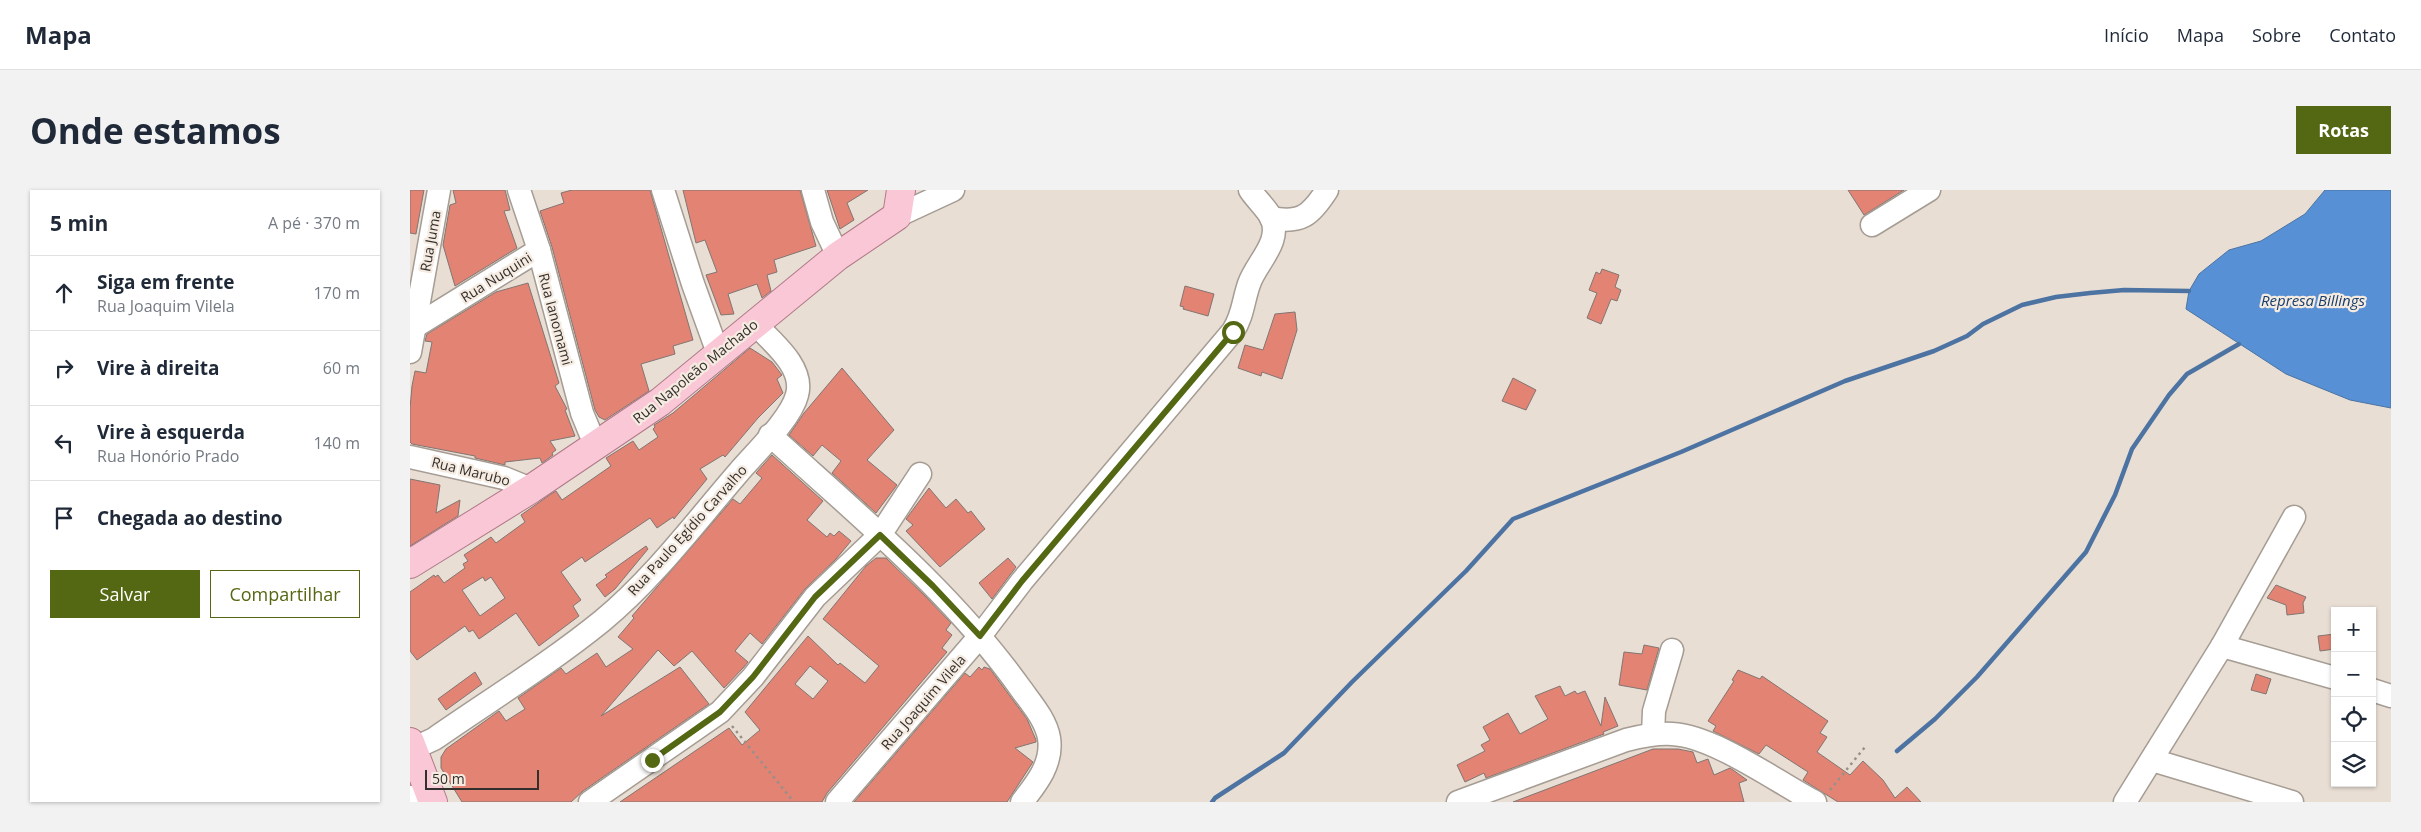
<!DOCTYPE html>
<html lang="pt">
<meta charset="utf-8">
<style>
:root{--surface:#fff;--page:#f2f2f3;--text:#1f2937;--muted:#747a83;--line:#e0e1e3;--accent:#546712}
body{margin:0;font-family:"Open Sans",sans-serif;background:var(--page);color:var(--text)}
.controls{position:absolute;right:15px;bottom:15px;display:grid;overflow:hidden;border-radius:0px;box-shadow:0 1px 4px #0004}
.controls button{width:45px;height:45px;display:grid;place-items:center;padding:0;border:0;border-bottom:1px solid var(--line);background:var(--surface);color:var(--text);font:25px sans-serif}
.scale{position:absolute;left:15px;bottom:12px;width:114px;box-sizing:border-box;padding-left:5px;border:2px solid #332f2c;border-top:0;font-size:14px;line-height:18px;white-space:nowrap;color:#332f2c;-webkit-text-stroke:4px #f5ebe1;paint-order:stroke}
.stop{position:absolute;width:15px;height:15px;margin:-11px;border:4px solid #546712;border-radius:50%;background:#fff}
.stop.end{background:#546712;border-color:#fff;box-shadow:0 1px 5px #0008}
.list{margin:0;padding:0;list-style:none}
h2{display:flex;justify-content:space-between;align-items:center;height:65px;margin:0;padding:0 20px;font-size:21px}
h2 small{font-size:16px;font-weight:400;color:var(--muted)}
.list li{display:grid;grid-template-columns:32px 1fr auto;gap:15px;align-items:center;box-sizing:border-box;height:75px;padding:0 20px;border-top:1px solid var(--line)}
.list b{display:block;font-size:19px;white-space:nowrap}
.list p{margin:0;font-size:16px;white-space:nowrap;color:var(--muted)}
.list em{font-size:16px;font-style:normal;color:var(--muted)}
.actions{display:flex;gap:10px;padding:15px 20px}
.actions a{flex:1;padding:11px 0;border:1px solid var(--accent);border-radius:0px;text-align:center;font-size:18px;color:var(--accent)}
.actions .main{background:var(--accent);color:#fff}
.icon{flex:none;width:28px;height:28px;fill:none;stroke:currentColor;stroke-width:2;stroke-linecap:round;stroke-linejoin:round}
.map{position:relative;flex:none;width:1981px;height:612px;overflow:hidden;border-radius:0px}
header{display:flex;align-items:center;gap:30px;box-sizing:border-box;height:70px;padding:0 25px;background:var(--surface);border-bottom:1px solid var(--line)}
header strong{font-size:24px}
nav{display:flex;gap:28px;margin-inline-start:auto;font-size:18px}
.intro{display:flex;align-items:center;justify-content:space-between;box-sizing:border-box;height:120px;padding:0 30px}
h1{margin:0;font-size:35px}
.button{padding:12px 22px;border-radius:0px;background:var(--accent);color:#fff;font-size:18px;font-weight:700}
main{display:flex;gap:30px;padding:0 30px}
aside{flex:1;background:var(--surface);border-radius:0px;box-shadow:0 1px 4px #0004}
.map>svg:first-child{display:block}
.water{fill:#5790d5;stroke:#4c73a2}
.lines{fill:none;stroke-linecap:round;stroke-linejoin:round}
.stream{stroke:#4c73a2;stroke-width:4.5}
.building{fill:#e28373;stroke:#827572;fill-rule:evenodd}
.minor-casing{stroke:#a59c93;stroke-width:25}
.major-casing{stroke:#b17988;stroke-width:30}
.path{stroke:#979089;stroke-width:2.5;stroke-dasharray:2.5 4;stroke-linecap:butt}
.minor{stroke:#fff;stroke-width:22}
.major{stroke:#f9c7d6;stroke-width:28}
.route{stroke:#546712;stroke-width:6}
.labels{text-anchor:middle;dominant-baseline:central;stroke-width:4.5;stroke-linejoin:round;paint-order:stroke}
.street-label{font-size:14px;fill:#332f2c;stroke:#f5ebe1}
.water-label{font-size:15px;font-style:italic;fill:#173e6c;stroke:#f5ebe1}
</style>
<header>
<strong>Mapa</strong>
<nav><a>Início</a><a>Mapa</a><a>Sobre</a><a>Contato</a></nav>
</header>
<div class="intro"><h1>Onde estamos</h1><a class="button">Rotas</a></div>
<main>
<aside>
<h2>5 min<small>A pé · 370 m</small></h2>
<ul class="list">
<li><svg class="icon" aria-label="ahead" viewBox="0 0 24 24"><path d="M12 20V5M6 11l6-6 6 6"/></svg><div><b>Siga em frente</b><p>Rua Joaquim Vilela</p></div><em>170 m</em></li>
<li><svg class="icon" aria-label="right" viewBox="0 0 24 24"><path d="M7 20v-9h11M14 6l5 5-5 5"/></svg><div><b>Vire à direita</b></div><em>60 m</em></li>
<li><svg class="icon" aria-label="left" viewBox="0 0 24 24"><path d="M17 20v-9H6M10 6l-5 5 5 5"/></svg><div><b>Vire à esquerda</b><p>Rua Honório Prado</p></div><em>140 m</em></li>
<li><svg class="icon" aria-label="arrive" viewBox="0 0 24 24"><path d="M6 21V4h12l-3 4 3 4H6"/></svg><div><b>Chegada ao destino</b></div></li>
</ul>
<div class="actions"><a class="main">Salvar</a><a>Compartilhar</a></div>
</aside>
<div class="map">
<svg width="1981" height="612" viewBox="0 0 1981 612">
<rect width="100%" height="100%" fill="#e8ded4"/>
<!-- water -->
<polygon class="water" points="1915,0 1981,0 1981,218 1940,210 1876,184 1776,119 1779,101 1789,84 1819,60 1851,51 1895,24"/>
<g class="lines">
<!-- stream -->
<g class="stream">
<polyline points="1487,561 1525,529 1567,487 1676,362 1705,305 1722,259 1759,205 1777,184 1829,154"/>
<polyline points="802,612 805,608 874,563 942,492 1056,381 1103,329 1271,262 1435,191 1524,161 1557,146 1573,134 1612,115 1646,107 1680,103 1714,100 1779,101"/>
</g>
</g>
<!-- building -->
<g class="building">
<polygon points="0,0 14,0 6,44 0,43"/>
<polygon points="43,0 95,0 100,20 94,21 107,58 45,96 33,55 40,15 46,13"/>
<polygon points="162,0 240,0 283,150 263,156 265,164 231,174 239,201 195,230 189,227 185,220 142,57 130,21 154,13 151,3"/>
<polygon points="273,0 390,0 406,56 364,70 367,82 357,85 361,101 352,108 347,94 318,104 324,124 311,125 296,85 307,82 295,50 286,53"/>
<polygon points="417,0 458,0 437,13 444,30 430,39"/>
<polygon points="1438,0 1494,0 1454,25"/>
<polygon points="1192,79 1209,85 1205,97 1211,100 1207,111 1201,109 1191,134 1177,128 1187,103 1179,100 1186,82 1190,84"/>
<polygon points="118,93 149,193 145,196 157,219 155,220 165,246 140,251 146,260 142,263 143,265 132,273 130,268 95,272 95,275 65,268 65,266 2,254 0,252 0,218 2,196 5,181 16,183 22,152 15,151 17,144 86,102"/>
<polygon points="775,96 804,104 798,126 773,119 774,117 770,116"/>
<polygon points="885,122 887,140 872,189 852,182 851,186 828,178 835,155 853,160 865,124"/>
<path d="M340,158l22,14 10,13 -5,4 6,14 -25,25 -33,39 -2,-2 -23,14 7,10 -33,40 -1,-2 -16,11 -7,-10 -65,44 -3,-5 -21,15 20,28 -8,6 6,10 -40,30 -23,-33 -37,26 -6,-9 -4,2 -4,-6 -48,34 -7,-9v-59l24,-17 1,2 3,-2 6,8 21,-15 -2,-4 5,-3 -4,-6 27,-18 5,6 29,-21 -4,-7 30,-21 5,-3 6,9 49,-34 -5,-8 27,-17 6,9 19,-13 -5,-8 2,-2 -1,-2 19,-12zM73,387l2,4 6,-4 14,21 -25,18 -18,-26z"/>
<polygon points="432,178 484,240 457,270 487,295 466,323 422,283 431,271 412,255 403,266 379,245 394,223"/>
<polygon points="1103,188 1126,200 1116,220 1092,211"/>
<polygon points="362,265 413,311 397,330 417,347 420,343 424,346 429,341 441,351 426,369 395,399 352,454 340,443 325,461 338,472 333,478 314,498 282,461 264,476 248,460 191,526 270,477 299,514 173,601 161,612 52,612 31,578 31,567 36,559 89,521 96,531 115,519 108,508 151,478 156,484 187,463 196,477 223,459 208,447 224,428 222,426 323,309 330,314 352,288 346,283"/>
<polygon points="0,289 30,295 26,323 50,310 48,326 0,356"/>
<polygon points="519,298 536,318 546,309 558,323 561,321 575,339 530,377 496,341 503,335 496,329"/>
<polygon points="236,356 238,359 205,399 195,407 186,395 197,387 195,385"/>
<path d="M466,368h10l39,38 26,27 -5,7 6,5 -10,13 5,4 -120,141 -5,9h-202l109,-74 13,17 18,-15 -15,-18 63,-76 30,29 2,-2 25,20 14,-17 -56,-47 43,-53zM400,476l18,15 -15,18 -18,-15z"/>
<polygon points="598,368 606,377 582,409 569,393"/>
<polygon points="1866,395 1896,407 1893,413 1894,423 1877,425 1876,415 1857,408"/>
<polygon points="1925,444 1925,459 1910,461 1908,446"/>
<polygon points="1234,455 1249,458 1237,500 1209,495 1214,462 1232,464"/>
<polygon points="569,477 572,480 574,477 580,479 617,529 626,550 626,552 605,558 623,572 597,612 444,612 555,483 560,487"/>
<polygon points="1328,480 1350,489 1352,486 1418,531 1410,543 1417,547 1407,562 1440,585 1453,571 1473,590 1485,608 1497,597 1511,612 1428,612 1393,590 1398,582 1356,555 1349,564 1303,541 1306,536 1298,531 1324,491 1322,490"/>
<polygon points="65,482 72,494 36,520 28,509"/>
<polygon points="1846,484 1861,489 1856,504 1841,500"/>
<polygon points="1150,496 1155,506 1165,501 1167,504 1175,501 1191,536 1195,507 1208,536 1193,542 1194,544 1076,588 1074,583 1055,592 1047,575 1075,561 1071,555 1080,550 1073,537 1098,523 1110,544 1138,529 1125,506"/>
<polygon points="1243,559 1268,559 1283,562 1287,573 1298,569 1304,585 1320,578 1323,580 1337,590 1329,593 1334,612 1103,612"/>
</g>
<g class="lines">
<defs>
<g id="minor">
<polyline points="109,0 129,60 172,223 186,257"/>
<polyline points="253,0 283,94 308,163"/>
<polyline points="403,0 412,32 428,66"/>
<polyline points="487,26 543,0"/>
<path d="M861,28c30,6 40,-3 56,-28"/>
<polyline points="1462,35 1519,0"/>
<polyline points="6,136 129,60"/>
<polyline points="0,162 29,0"/>
<path d="M360,245c88,80 182,157 251,254 10,14 25,31 28,49 4,25 -12,45 -27,64"/>
<polyline points="0,267 94,288 121,299"/>
<polyline points="1812,456 1925,488"/>
<polyline points="1962,500 1981,506"/>
<polyline points="1243,544 1244,521 1262,460"/>
<path d="M0,560l24,-11c56,-39 115,-75 168,-118 51,-42 92,-97 136,-148 16,-19 53,-54 59,-78 8,-28 -26,-54 -43,-72"/>
<polyline points="1742,570 1882,612"/>
<polyline points="0,607 22,607"/>
<polyline points="180,612 310,522 343,487 405,407 470,345 510,284"/>
<path d="M427,612l143,-166 42,-55 211,-250c10,-15 10,-30 16,-47 7,-21 34,-43 22,-67 -5,-9 -15,-18 -21,-27"/>
<path d="M1048,612l168,-62c16,-4 30,-7 46,-6 42,2 105,48 143,68"/>
<polyline points="1715,612 1812,456 1884,327"/>
</g>
<g id="major">
<polyline points="0,374 121,299 250,212 428,66 487,26 491,0"/>
<polyline points="0,552 23,612"/>
</g>
</defs>
<!-- minor casing -->
<use href="#minor" class="minor-casing"/>
<!-- major casing -->
<use href="#major" class="major-casing"/>
<!-- path -->
<g class="path">
<polyline points="322,536 384,612"/>
<polyline points="1420,600 1455,557"/>
</g>
<!-- minor -->
<use href="#minor" class="minor"/>
<!-- major -->
<use href="#major" class="major"/>
</g>
<g class="lines">
<!-- route -->
<polyline class="route" points="242,570 310,522 343,487 405,407 470,345 523,396 570,446 612,391 823,142"/>
</g>
<g class="labels">
<!-- street labels -->
<g class="street-label">
<text transform="translate(20 51) rotate(-80)">Rua Juma</text>
<text transform="translate(86 87) rotate(-32)">Rua Nuquini</text>
<text transform="translate(146 129) rotate(75)">Rua Ianomami</text>
<text transform="translate(285 181) rotate(-39)">Rua Napoleão Machado</text>
<text transform="translate(61 281) rotate(14)">Rua Marubo</text>
<text transform="translate(277 340) rotate(-48)">Rua Paulo Egídio Carvalho</text>
<text transform="translate(513 512) rotate(-49)">Rua Joaquim Vilela</text>
</g>
<!-- water labels -->
<g class="water-label">
<text x="1903" y="110">Represa Billings</text>
</g>
</g>
</svg>
<div class="controls">
<button>+</button>
<button>−</button>
<button><svg class="icon" aria-label="locate" viewBox="0 0 24 24"><circle cx="12" cy="12" r="6"/><path d="M12 2v4M12 18v4M2 12h4M18 12h4"/></svg></button>
<button><svg class="icon" aria-label="layers" viewBox="0 0 24 24"><path d="M12 4l9 5-9 5-9-5zM3 14l9 5 9-5"/></svg></button>
</div>
<div class="scale">50 m</div>
<div class="stop" style="left:823px;top:142px"></div>
<div class="stop end" style="left:242px;top:570px"></div>
</div>
</main>
